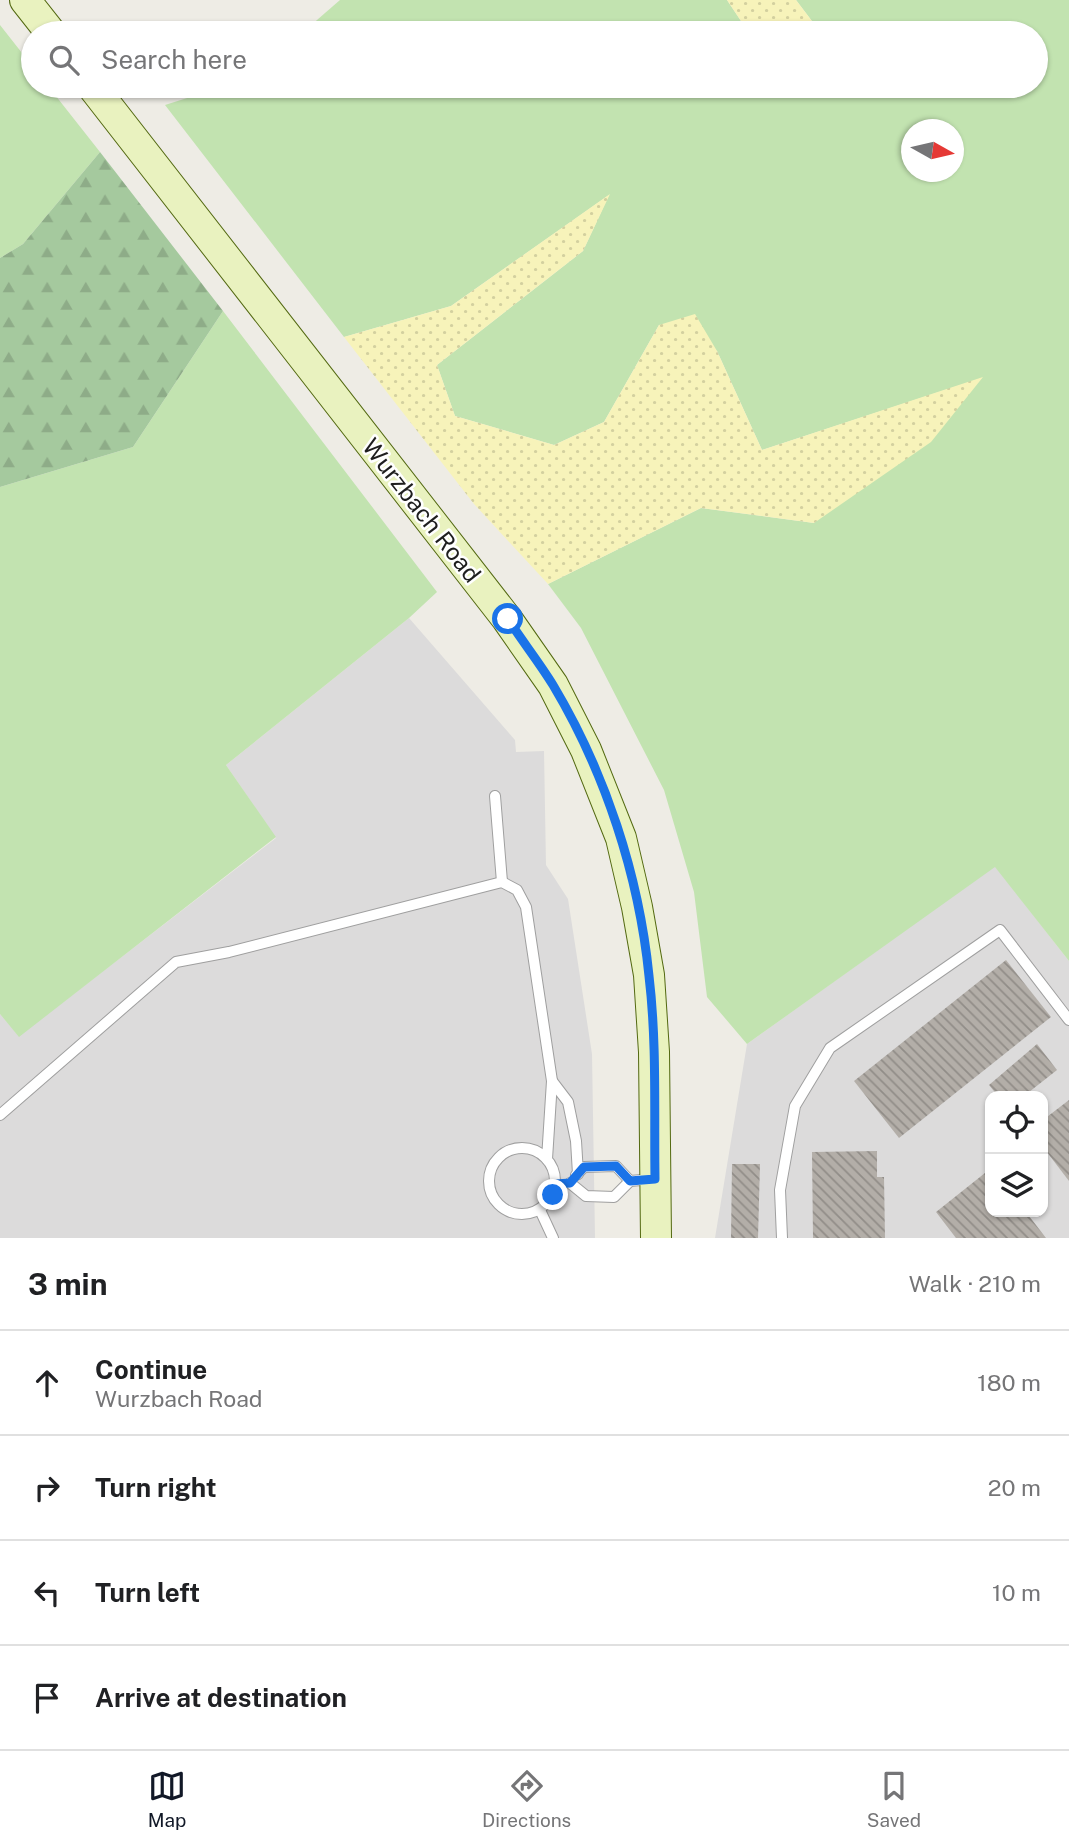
<!DOCTYPE html>
<meta charset="utf-8">
<style>
:root{--surface:#fff;--page:#f6f6f6;--text:#202124;--muted:#757577;--line:#e0e0e0;--accent:#111827}
body{margin:0;font-family:"Public Sans",sans-serif;background:var(--page);color:var(--text)}
.controls{position:absolute;right:21px;bottom:21px;display:grid;overflow:hidden;border-radius:14px;box-shadow:0 2px 5px #0004}
.controls button{width:63px;height:63px;display:grid;place-items:center;padding:0;border:0;border-bottom:2px solid var(--line);background:var(--surface);color:var(--text);font:35px sans-serif}
.compass{position:absolute;left:901px;top:119px;width:63px;height:63px;border-radius:50%;background:var(--surface);box-shadow:0 2px 5px #0004;rotate:98deg}
.stop{position:absolute;width:21px;height:21px;margin:-16px;border:5px solid #1a73e8;border-radius:50%;background:#fff}
.stop.end{background:#1a73e8;border-color:#fff;box-shadow:0 2px 7px #0008}
.list{margin:0;padding:0;list-style:none}
h2{display:flex;justify-content:space-between;align-items:center;height:91px;margin:0;padding:0 28px;font-size:30px}
h2 small{font-size:23px;font-weight:400;color:var(--muted)}
.list li{display:grid;grid-template-columns:46px 1fr auto;gap:21px;align-items:center;box-sizing:border-box;height:105px;padding:0 28px;border-top:2px solid var(--line)}
.list b{display:block;font-size:26px;white-space:nowrap}
.list p{margin:0;font-size:23px;white-space:nowrap;color:var(--muted)}
.list em{font-size:23px;font-style:normal;color:var(--muted)}
.icon{flex:none;width:38px;height:38px;fill:none;stroke:currentColor;stroke-width:2;stroke-linecap:round;stroke-linejoin:round}
.map{position:relative;flex:none;width:1069px;height:1238px;overflow:hidden}
.search{position:absolute;background:var(--surface);box-shadow:0 2px 5px #0004;left:21px;right:21px;top:21px;height:77px;display:flex;align-items:center;gap:18px;box-sizing:border-box;padding:0 24px;border-radius:38px;color:var(--muted);font-size:26px}
.sheet{height:511px;background:var(--surface)}
nav{display:flex;justify-content:space-around;align-items:center;box-sizing:border-box;height:98px;border-top:2px solid var(--line);background:var(--surface);font-size:19px;color:var(--muted)}
nav a{display:grid;justify-items:center;gap:4px}
nav .on{color:var(--accent)}
.map>svg:first-child{display:block}
.residential{fill:#dcdbdb;fill-rule:evenodd}
.grass{fill:#c2e3b0;fill-rule:evenodd}
.forest{fill:url(#forest-firs)}
.sand{fill:url(#sand-dots)}
.building{fill:url(#building-back-hatch)}
.lines{fill:none;stroke-linecap:round;stroke-linejoin:round}
.lane-casing{stroke:#9f9f9f;stroke-width:12}
.secondary-casing{stroke:#536911;stroke-width:32}
.lane{stroke:#fff;stroke-width:10}
.secondary{stroke:#e9f2bf;stroke-width:30}
.route{stroke:#1a73e8;stroke-width:9}
.labels{text-anchor:middle;dominant-baseline:central;stroke-width:5;stroke-linejoin:round;paint-order:stroke}
.street-label{font-size:24px;fill:#1e1e1e;stroke:#fff}
</style>
<div class="map">
<svg width="1069" height="1238" viewBox="0 0 1069 1238">
<defs>
<pattern id="forest-firs" width="22" height="20" patternUnits="userSpaceOnUse" patternTransform="scale(1.75)"><rect width="22" height="20" fill="#a5c99e"/><path d="M5 1l3.5 6h-7zM16 11l3.5 6h-7z" fill="#8eac88"/></pattern>
<pattern id="sand-dots" width="8" height="8" patternUnits="userSpaceOnUse" patternTransform="scale(1.75)"><rect width="8" height="8" fill="#f7f3ba"/><path d="M2 2h.1M6 6h.1" fill="none" stroke="#d3d09f" stroke-width="1.8" stroke-linecap="round"/></pattern>
<pattern id="building-back-hatch" width="6" height="6" patternUnits="userSpaceOnUse" patternTransform="scale(1.75)"><rect width="6" height="6" fill="#b3aea8"/><path d="M-1 5l2 2M0 0l6 6M5-1l2 2" fill="none" stroke="#918d88"/></pattern>
</defs>
<rect width="100%" height="100%" fill="#eeece5"/>
<!-- residential -->
<g class="residential">
<polygon points="409,618 515,740 516,752 544,751 546,865 568,899 592,1054 595,1238 0,1238 0,1014 19,1036 276,838 226,765"/>
<path d="M995,866l74,95v277h-354l32,-194zM990,1096h53v116h-53z"/>
</g>
<!-- grass -->
<g class="grass">
<polygon points="340,0 727,0 749,33 302,33"/>
<path d="M796,0h273v961l-74,-94 -248,177 -40,-47 -13,-105 -30,-102 -83,-162 -33,-44 153,-76 113,15 168,-145 -220,72 -45,-99 -58,-26 -55,97 -50,23 -99,-29 -18,-51 146,-114 26,-56 -158,111 -107,31 -179,-232 60,-19h811v-53h-215zM912,130h42v42h-42z"/>
<polygon points="0,25 33,67 33,86 48,86 100,152 23,244 0,258"/>
<polygon points="223,311 437,592 409,618 226,765 276,837 19,1037 0,1014 0,487 133,447"/>
</g>
<!-- forest -->
<polygon class="forest" points="100,152 223,311 133,447 0,487 0,258 23,244"/>
<!-- sand -->
<g class="sand">
<polygon points="727,0 796,0 821,33 749,33"/>
<polygon points="610,194 583,251 437,365 455,416 554,445 604,422 659,325 695,314 717,351 762,450 983,377 931,442 814,523 701,508 548,584 474,504 344,337 451,306"/>
</g>
<!-- building -->
<g class="building">
<polygon points="1006,960 1051,1017 899,1138 854,1081"/>
<polygon points="1037,1044 1057,1070 1024,1096 998,1096 989,1085"/>
<polygon points="1069,1100 1069,1181 1043,1147 1043,1120"/>
<polygon points="877,1151 877,1177 884,1177 885,1238 813,1238 812,1152"/>
<polygon points="732,1164 760,1164 758,1238 731,1238"/>
<polygon points="990,1169 990,1212 1026,1212 1046,1238 956,1238 936,1212"/>
</g>
<g class="lines">
<defs>
<g id="lane">
<polyline points="495,796 502,882"/>
<polyline points="552,1081 568,1102 576,1141 578,1174"/>
<polyline points="0,1115 176,962 229,952 502,882 517,890 526,907 552,1081 547,1159"/>
<circle cx="522" cy="1181" r="33"/>
<polyline points="576,1175 584,1167 616,1166 630,1181"/>
<polyline points="570,1183 586,1196 614,1197 630,1181 653,1179"/>
<polyline points="540,1210 553,1238"/>
<polyline points="782,1238 780,1190 795,1106 830,1048 1000,930 1069,1020"/>
</g>
<g id="secondary">
<polyline points="25,0 51,33"/>
<polyline points="92,86 507,619 553,685 586,750 621,838 637,907 649,975 654,1052 656,1238"/>
</g>
</defs>
<!-- lane casing -->
<use href="#lane" class="lane-casing"/>
<!-- secondary casing -->
<use href="#secondary" class="secondary-casing"/>
<!-- lane -->
<use href="#lane" class="lane"/>
<!-- secondary -->
<use href="#secondary" class="secondary"/>
</g>
<g class="lines">
<!-- route -->
<path class="route" d="M508,619c14,22 31,43 45,66 52,87 86,190 96,291 8,67 5,135 6,203l-25,2 -14,-15 -32,1 -14,16 -14,1 -3,11"/>
</g>
<g class="labels">
<!-- street labels -->
<g class="street-label">
<text transform="translate(422 510) rotate(52)">Wurzbach Road</text>
</g>
</g>
</svg>
<div class="controls">
<button><svg class="icon" aria-label="locate" viewBox="0 0 24 24"><circle cx="12" cy="12" r="6"/><path d="M12 2v4M12 18v4M2 12h4M18 12h4"/></svg></button>
<button><svg class="icon" aria-label="layers" viewBox="0 0 24 24"><path d="M12 4l9 5-9 5-9-5zM3 14l9 5 9-5"/></svg></button>
</div>
<svg class="compass" viewBox="-18 -18 36 36"><path d="M0-13l5 13h-10z" fill="#e53935"/><path d="M0 13l5-13h-10z" fill="#757577"/></svg>
<div class="stop" style="left:508px;top:619px"></div>
<div class="stop end" style="left:553px;top:1195px"></div>
<div class="search"><svg class="icon" aria-label="search" viewBox="0 0 24 24"><circle cx="10" cy="10" r="6"/><path d="M15 15l6 6"/></svg>Search here</div>
</div>
<section class="sheet">
<h2>3 min<small>Walk · 210 m</small></h2>
<ul class="list">
<li><svg class="icon" aria-label="ahead" viewBox="0 0 24 24"><path d="M12 20V5M6 11l6-6 6 6"/></svg><div><b>Continue</b><p>Wurzbach Road</p></div><em>180 m</em></li>
<li><svg class="icon" aria-label="right" viewBox="0 0 24 24"><path d="M7 20v-9h11M14 6l5 5-5 5"/></svg><div><b>Turn right</b></div><em>20 m</em></li>
<li><svg class="icon" aria-label="left" viewBox="0 0 24 24"><path d="M17 20v-9H6M10 6l-5 5 5 5"/></svg><div><b>Turn left</b></div><em>10 m</em></li>
<li><svg class="icon" aria-label="arrive" viewBox="0 0 24 24"><path d="M6 21V4h12l-3 4 3 4H6"/></svg><div><b>Arrive at destination</b></div></li>
</ul>
</section>
<nav>
<a class="on"><svg class="icon" aria-label="map" viewBox="0 0 24 24"><path d="M3 6l6-2 6 2 6-2v14l-6 2-6-2-6 2zM9 4v14M15 6v14"/></svg>Map</a>
<a><svg class="icon" aria-label="directions" viewBox="0 0 24 24"><path d="M12 3l9 9-9 9-9-9zM9 14v-3h6M13 9l2 2-2 2"/></svg>Directions</a>
<a><svg class="icon" aria-label="saved" viewBox="0 0 24 24"><path d="M7 4h10v16l-5-4-5 4z"/></svg>Saved</a>
</nav>
